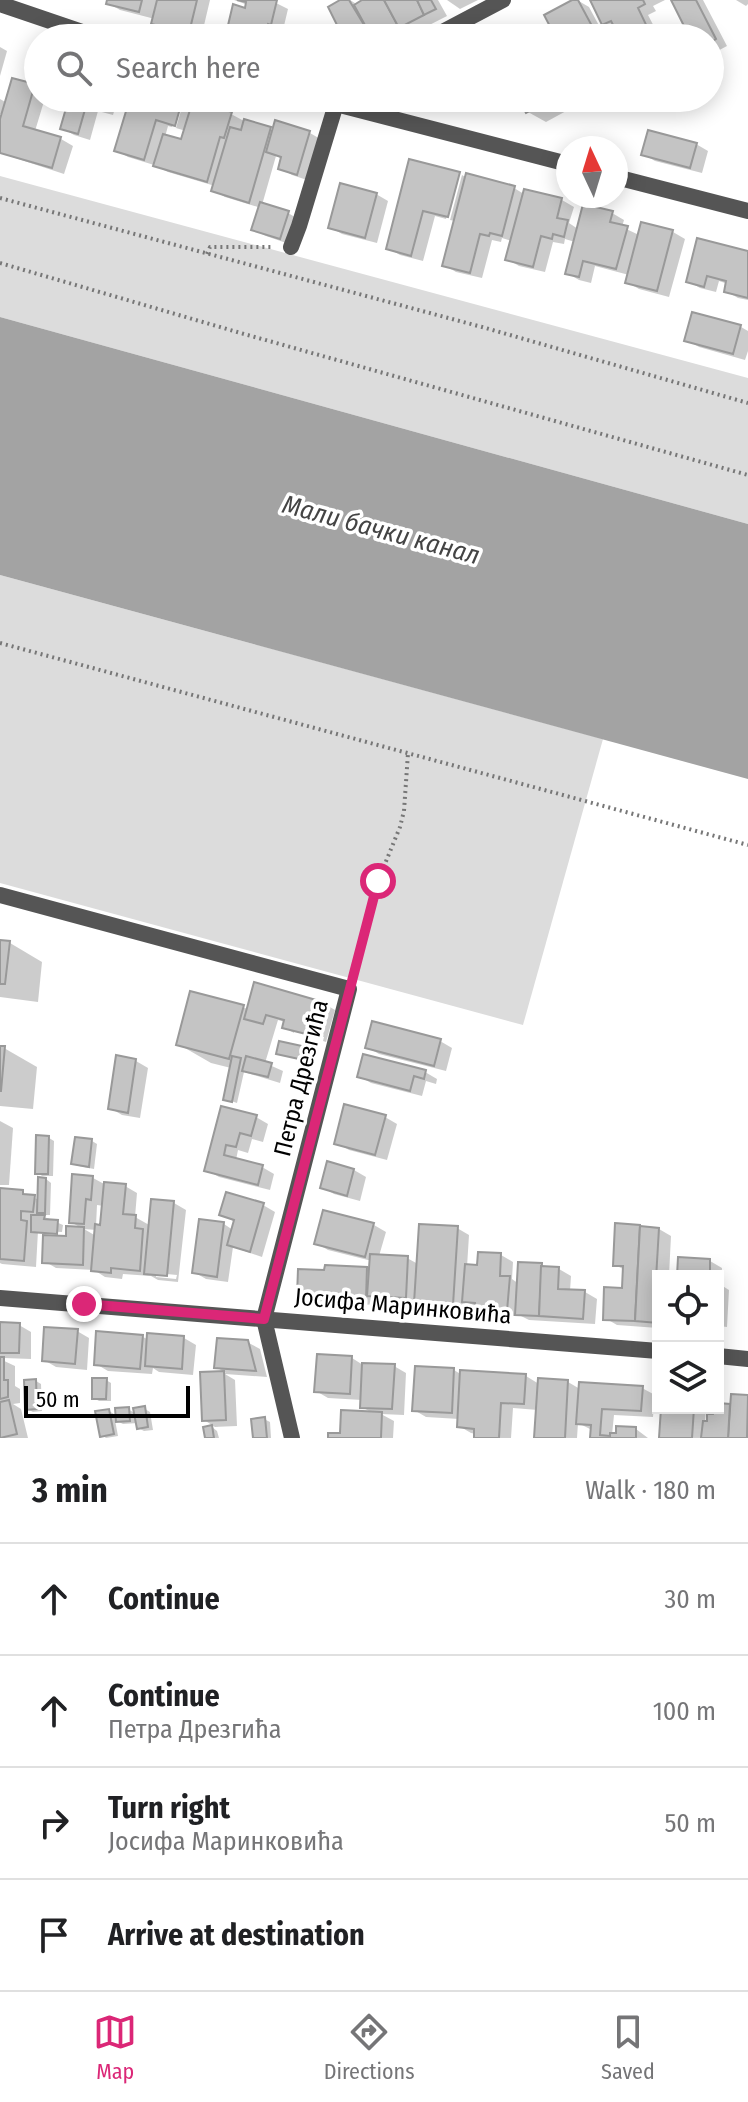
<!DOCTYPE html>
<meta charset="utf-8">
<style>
:root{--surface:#fff;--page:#f2f2f2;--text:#202124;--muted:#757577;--line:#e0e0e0;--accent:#db2777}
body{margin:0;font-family:"Fira Sans Condensed",sans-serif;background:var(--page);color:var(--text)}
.controls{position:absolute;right:24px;bottom:24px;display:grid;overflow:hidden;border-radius:0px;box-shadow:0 4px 20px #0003}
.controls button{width:72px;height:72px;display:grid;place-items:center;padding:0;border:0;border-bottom:2px solid var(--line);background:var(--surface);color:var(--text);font:40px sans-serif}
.compass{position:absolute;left:556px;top:136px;width:72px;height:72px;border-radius:50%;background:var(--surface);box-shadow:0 4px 20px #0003;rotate:356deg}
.scale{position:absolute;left:24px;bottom:20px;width:166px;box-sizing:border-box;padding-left:8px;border:4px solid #000;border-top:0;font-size:22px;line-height:28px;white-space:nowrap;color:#000;-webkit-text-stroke:6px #fff;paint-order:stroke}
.stop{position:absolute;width:24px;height:24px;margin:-18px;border:6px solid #db2777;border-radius:50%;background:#fff}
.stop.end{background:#db2777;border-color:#fff;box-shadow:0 2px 8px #0008}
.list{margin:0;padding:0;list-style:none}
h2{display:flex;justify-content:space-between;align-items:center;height:104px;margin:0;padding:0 32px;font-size:34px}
h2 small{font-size:26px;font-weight:400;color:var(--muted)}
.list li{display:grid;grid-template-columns:52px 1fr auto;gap:24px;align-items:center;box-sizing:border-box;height:112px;padding:0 32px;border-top:2px solid var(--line)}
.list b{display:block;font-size:30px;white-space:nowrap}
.list p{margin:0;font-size:26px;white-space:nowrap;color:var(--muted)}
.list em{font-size:26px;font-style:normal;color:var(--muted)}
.icon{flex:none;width:44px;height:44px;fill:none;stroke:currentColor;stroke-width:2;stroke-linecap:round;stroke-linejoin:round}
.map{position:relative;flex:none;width:748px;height:1438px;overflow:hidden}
.search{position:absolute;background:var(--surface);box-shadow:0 4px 20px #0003;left:24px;right:24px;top:24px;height:88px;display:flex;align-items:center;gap:20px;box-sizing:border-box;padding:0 28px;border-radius:44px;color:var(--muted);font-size:30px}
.sheet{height:552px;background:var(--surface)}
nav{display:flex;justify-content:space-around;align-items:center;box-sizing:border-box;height:112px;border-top:2px solid var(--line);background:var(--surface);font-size:22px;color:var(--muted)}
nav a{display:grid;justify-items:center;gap:4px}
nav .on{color:var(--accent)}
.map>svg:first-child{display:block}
.green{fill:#dcdcdc}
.water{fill:#a3a3a3}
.shadow{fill:#0003;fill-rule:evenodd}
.building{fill:#c4c4c4;stroke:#999;stroke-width:2}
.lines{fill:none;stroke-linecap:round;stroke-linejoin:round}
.path{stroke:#777;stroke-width:4;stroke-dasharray:2 4;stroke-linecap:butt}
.street{stroke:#555;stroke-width:16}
.route{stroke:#db2777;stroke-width:10}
.labels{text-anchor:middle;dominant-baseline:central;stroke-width:7;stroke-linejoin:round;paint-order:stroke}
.street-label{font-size:24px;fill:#000;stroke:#fff}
.water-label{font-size:26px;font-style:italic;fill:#444;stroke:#fff}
</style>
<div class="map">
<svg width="748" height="1438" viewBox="0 0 748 1438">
<rect width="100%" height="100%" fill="#fff"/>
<!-- green -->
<g class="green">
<polygon points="0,176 748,378 748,524 0,317"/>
<polygon points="0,575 603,739 523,1025 0,883"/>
</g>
<!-- water -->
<polygon class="water" points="0,317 748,524 748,779 0,575"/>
<!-- shadow -->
<g class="shadow">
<polygon points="109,0 210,0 201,38 166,30 154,23 155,19 120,10 108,3"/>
<polygon points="234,0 270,0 288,9 283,30 280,30 278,38 227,38 247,10 248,5"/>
<polygon points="345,0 350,0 358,5 365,0 438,0 447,16 404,38 339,38 343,32"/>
<polygon points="447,0 478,0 460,9"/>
<polygon points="577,0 589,7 603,33 593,38 558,38"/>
<polygon points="592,0 665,0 653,6 656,11 648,15 660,38 622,38 617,30 604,23"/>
<polygon points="673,0 703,0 727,46 710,55 710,38 692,38"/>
<polygon points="736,0 748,0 748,4 746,6"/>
<polygon points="0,47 7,51 0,76"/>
<polygon points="34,86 38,88 38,98 45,98 35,131 61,139 73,146 64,174 0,153 0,126 3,115 0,114 0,99 7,103"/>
<polygon points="71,98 118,98 113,115 98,111 90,140 74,135 62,128"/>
<polygon points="132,98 180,99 172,127 168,126 165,137 183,142 186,131 176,128 184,100 194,106 231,114 244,121 274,131 276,123 310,133 322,140 310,181 292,175 280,168 283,159 276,156 262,205 288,213 300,220 292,245 266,236 254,230 261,208 225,197 213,190 215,186 168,172 154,165 128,157 116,150"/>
<polygon points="520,98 590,98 546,122 528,112"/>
<polygon points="696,144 708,151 702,173 655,161 643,154"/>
<polygon points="411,161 460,174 458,174 446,219 435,216 423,261 400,255 388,248"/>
<polygon points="462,175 467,178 514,188 524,194 525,191 562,200 574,207 569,223 578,229 612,213 624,220 622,227 639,235 642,224 673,232 685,239 669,297 639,289 627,282 629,275 595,266 591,283 579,280 567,273 575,242 565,239 564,244 553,242 545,272 519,266 507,259 512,241 502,238 501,242 492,240 482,278 456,272 444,265 455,221 450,220"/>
<polygon points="376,194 388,201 377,243 342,234 330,227"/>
<polygon points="748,253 748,300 738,298 726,291 728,284 719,281 716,292 700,288 688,281"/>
<polygon points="694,314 741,327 748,331 748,351 745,360 699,347 687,340"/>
<polygon points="0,942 10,943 42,962 38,1002 0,997"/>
<polygon points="256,985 323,1003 335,1010 326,1042 323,1041 324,1037 294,1029 294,1033 284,1027 285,1022 278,1020 265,1063 283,1071 280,1083 244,1072 237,1103 225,1099 231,1068 211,1063 178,1044 243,1007 249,1010"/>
<polygon points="440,1041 452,1048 446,1071 379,1054 367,1047"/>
<polygon points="280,1044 307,1051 305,1061 278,1053"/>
<polygon points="0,1048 4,1048 37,1067 33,1109 0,1106"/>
<polygon points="118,1058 136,1061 148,1068 140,1118 122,1115 110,1108"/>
<polygon points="425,1072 437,1079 436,1084 426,1081 422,1096 371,1083 359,1076"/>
<polygon points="223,1108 256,1117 268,1124 263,1142 252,1139 248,1153 238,1150 236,1160 262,1167 274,1174 270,1190 219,1177 207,1170"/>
<polygon points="385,1117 397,1124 387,1160 349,1150 337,1143"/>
<polygon points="0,1121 13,1128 9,1185 0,1185"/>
<polygon points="49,1138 54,1141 53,1176 42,1176 37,1172"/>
<polygon points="77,1139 92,1141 97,1144 94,1169 79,1166 73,1163"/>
<polygon points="354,1170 366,1177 360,1201 334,1194 322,1187"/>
<path d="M93,1178l13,7 19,1 12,7 -2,24 16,9 23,-23 12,7 -8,72 -20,-2 -7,-4 -28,-2 -1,5 -17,-2 -11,-7 -38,-2 -12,-7 18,-23 22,-9 12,7 1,-6 -14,-1 -12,-7zM97,1205l7,1 -2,21 -6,-1zM156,1273l21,2 -1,4 -20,-2z"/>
<polygon points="46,1179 51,1183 50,1215 40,1215 63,1225 62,1232 38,1231 36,1267 2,1264 0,1263 0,1190 22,1192 39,1200"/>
<polygon points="263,1205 275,1212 262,1257 233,1247 228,1282 206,1279 194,1272 224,1224 233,1230 235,1222 222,1214"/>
<polygon points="324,1212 374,1225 386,1232 379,1256 407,1258 418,1264 457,1228 469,1235 467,1267 479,1268 501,1255 513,1262 512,1279 519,1284 541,1265 547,1269 559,1269 571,1276 570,1291 585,1292 597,1299 595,1324 529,1320 519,1315 519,1316 489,1315 465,1302 465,1311 428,1308 417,1302 417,1304 382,1302 378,1299 377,1305 311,1302 299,1295 367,1269 371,1272 372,1261 328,1250 316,1243"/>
<polygon points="617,1225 659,1229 671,1236 669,1276 658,1276 658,1328 617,1325 605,1318 624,1290 625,1270 615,1265"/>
<polygon points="710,1261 722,1268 721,1285 729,1290 727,1327 718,1326 718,1276 679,1276"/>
<polygon points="0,1324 19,1325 31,1332 31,1359 4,1358 0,1356"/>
<polygon points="77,1331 89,1338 87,1370 56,1367 44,1360"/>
<polygon points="143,1337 149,1340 184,1338 196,1345 193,1375 159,1372 153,1368 152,1374 108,1371 96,1364"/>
<polygon points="247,1342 260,1349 267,1377 225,1374 235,1380 237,1426 213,1427 215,1427 204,1420 202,1374 226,1373 216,1367"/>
<polygon points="352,1358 363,1365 394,1366 406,1373 404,1415 381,1414 394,1421 393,1438 330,1438 342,1436 374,1414 362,1407 362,1400 328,1398 316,1391"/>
<polygon points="0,1359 15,1366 15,1386 20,1389 20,1403 13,1404 21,1409 28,1438 0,1438"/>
<polygon points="454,1370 462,1375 526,1376 539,1384 568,1382 580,1389 642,1388 655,1395 653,1417 614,1415 612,1435 636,1429 648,1438 592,1438 592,1430 578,1423 577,1438 536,1438 538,1410 513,1408 511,1438 476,1438 476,1434 471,1433 459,1426 459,1419 426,1417 414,1410"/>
<polygon points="106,1380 111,1383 111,1401 99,1401 94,1398"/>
<polygon points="36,1381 41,1384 42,1411 33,1412 27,1409"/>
<polygon points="733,1396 748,1397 748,1438 661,1438 663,1408 706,1408 705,1423 715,1416 716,1408 718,1408 718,1405 732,1406"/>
<polygon points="128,1409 136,1414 145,1409 150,1412 153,1430 144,1431 138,1428 138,1423 123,1424 115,1420 118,1436 106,1438 102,1435 109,1411 117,1416"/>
<polygon points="264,1419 270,1422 271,1438 255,1438"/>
<polygon points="212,1427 217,1431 219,1438 207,1438"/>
</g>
<!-- building -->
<g class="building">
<polygon points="107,0 142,0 139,12 106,4"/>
<polygon points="157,0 197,0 189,33 151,24"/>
<polygon points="237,0 277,0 271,25 268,24 264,38 225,38 233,4 245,8 246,2"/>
<polygon points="340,0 349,0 372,38 337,38 334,34 340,31 328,7"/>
<polygon points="362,0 384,0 399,28 379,38 372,38 354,5"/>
<polygon points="384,0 417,0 424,15 399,28"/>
<polygon points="417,0 431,0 436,9 424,15"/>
<polygon points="572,0 578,0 592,26 569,38 556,38 544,15"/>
<polygon points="590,0 643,0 645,4 638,8 651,35 645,38 620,38 611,21 602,25"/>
<polygon points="671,0 696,0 716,39 710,43 710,38 690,38"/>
<polygon points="543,30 547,38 529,38"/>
<polygon points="12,78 35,84 23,126 61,137 52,168 0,153 0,119"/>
<polygon points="69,98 105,98 101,110 86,106 78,134 60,129"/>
<polygon points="130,98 183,98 175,126 156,120 144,160 114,151"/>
<polygon points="518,98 554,98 526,113"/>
<polygon points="193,100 232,112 224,138 220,137 207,182 153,166 163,134 181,139"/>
<polygon points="244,119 271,127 249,203 211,191 230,127 241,130"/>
<polygon points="275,120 310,131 297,175 278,169 281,157 266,152"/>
<polygon points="648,130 697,143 690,168 641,155"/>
<polygon points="409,159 460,172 448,217 423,211 411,256 386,249"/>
<polygon points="466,173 515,186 502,236 490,233 489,236 480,234 470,273 442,266"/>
<polygon points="340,183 377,193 365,238 328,228"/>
<polygon points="524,189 562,198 557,218 568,220 564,237 553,234 552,239 541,236 533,267 505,260"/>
<polygon points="260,202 289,211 280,239 251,230"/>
<polygon points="583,204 613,211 610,222 628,226 616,269 583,261 579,277 565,274"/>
<polygon points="641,222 673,230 657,291 625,283"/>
<polygon points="697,238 748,251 748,298 724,292 726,281 707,276 704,287 686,282"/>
<polygon points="692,312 741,325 733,354 684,341"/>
<polygon points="0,940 10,941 5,984 0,984"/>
<polygon points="254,982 323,1002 314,1036 282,1028 284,1020 266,1015 263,1024 244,1019"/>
<polygon points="190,991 244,1005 229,1059 176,1045"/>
<polygon points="372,1021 441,1039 434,1066 365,1048"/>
<polygon points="279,1041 302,1046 299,1059 276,1054"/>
<polygon points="0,1046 5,1046 1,1091 0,1091"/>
<polygon points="363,1054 426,1070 424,1079 414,1076 410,1091 357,1077"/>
<polygon points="116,1055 136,1059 128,1113 108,1109"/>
<polygon points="232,1056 241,1058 232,1102 223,1100"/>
<polygon points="246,1056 272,1063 268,1077 242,1071"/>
<polygon points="344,1104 386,1115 375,1155 334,1144"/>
<polygon points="221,1106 257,1115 251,1136 240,1133 236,1147 226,1145 224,1155 263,1165 258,1185 204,1171"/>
<polygon points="36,1135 49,1136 48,1174 35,1174"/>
<polygon points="75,1137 92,1139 89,1167 71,1164"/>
<polygon points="327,1161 354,1169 347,1196 320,1188"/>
<polygon points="72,1174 93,1176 91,1200 86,1199 84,1224 69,1223"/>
<polygon points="38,1177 46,1178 45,1213 37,1213"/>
<polygon points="104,1182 126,1184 123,1214 136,1215 135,1228 143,1229 140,1271 111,1268 111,1273 91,1271 95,1224 100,1225"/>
<polygon points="0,1188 23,1190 23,1194 35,1195 33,1212 21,1211 21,1220 27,1221 24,1261 0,1259"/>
<polygon points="226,1192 264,1203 250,1252 227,1245 234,1220 219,1215"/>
<polygon points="151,1199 174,1201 167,1276 144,1274"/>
<polygon points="323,1210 374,1223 365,1257 314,1244"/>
<polygon points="31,1215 45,1215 44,1219 58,1220 57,1234 31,1232"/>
<polygon points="199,1219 224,1222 217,1277 192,1273"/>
<polygon points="615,1223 640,1225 635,1321 603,1320 604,1287 622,1288 623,1266 613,1266"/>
<polygon points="419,1224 458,1226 453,1305 414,1303"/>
<polygon points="66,1226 84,1227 83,1265 42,1263 43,1235 66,1236"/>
<polygon points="640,1226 659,1228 656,1279 658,1279 658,1323 635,1321"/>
<polygon points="478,1252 501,1253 500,1276 510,1276 507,1311 475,1309 475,1303 462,1302 465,1264 477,1265"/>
<polygon points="370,1254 408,1256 406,1298 367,1296"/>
<polygon points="678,1257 710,1259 710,1276 677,1276"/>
<polygon points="518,1262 542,1263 539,1316 515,1315"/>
<polygon points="325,1265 367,1267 366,1300 297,1296 298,1269 324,1270"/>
<polygon points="541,1266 559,1267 558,1289 585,1290 583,1319 539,1316"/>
<polygon points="0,1322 20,1323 19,1353 0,1353"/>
<polygon points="44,1327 78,1329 75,1364 42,1361"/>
<polygon points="96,1331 143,1335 140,1369 94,1365"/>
<polygon points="147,1333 184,1336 182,1369 145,1366"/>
<polygon points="217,1338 248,1340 256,1371 214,1368"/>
<polygon points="317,1354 352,1356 350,1394 314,1392"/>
<polygon points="0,1357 4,1357 4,1380 8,1380 8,1397 0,1399"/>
<polygon points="362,1363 395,1364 392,1409 360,1408"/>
<polygon points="415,1366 454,1368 452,1413 412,1411"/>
<polygon points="460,1370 526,1374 524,1404 501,1403 499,1438 474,1438 474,1429 457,1427"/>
<polygon points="224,1371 226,1420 202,1421 200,1372"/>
<polygon points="92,1378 107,1378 106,1399 92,1399"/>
<polygon points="538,1378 568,1380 565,1438 534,1438"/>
<polygon points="36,1379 37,1409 25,1410 24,1380"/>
<polygon points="579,1382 643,1386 641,1411 602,1409 600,1435 610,1436 610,1433 616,1433 616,1426 636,1427 636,1438 590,1438 591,1425 576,1424"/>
<polygon points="731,1394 748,1395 747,1438 728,1438"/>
<polygon points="9,1400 17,1434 0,1438 0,1402"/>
<polygon points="718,1403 730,1404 728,1438 701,1438 703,1421 707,1421 707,1414 713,1414 714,1408 718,1408"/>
<polygon points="145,1406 148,1427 137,1429 133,1408"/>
<polygon points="129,1407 130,1421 116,1422 115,1408"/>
<polygon points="661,1408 694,1408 692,1438 659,1438"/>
<polygon points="109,1409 114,1434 100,1437 95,1411"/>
<polygon points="341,1410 382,1412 381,1438 328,1438 328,1433 340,1433"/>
<polygon points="265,1417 267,1438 253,1438 251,1419"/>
<polygon points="212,1425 214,1438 205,1438 203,1427"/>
</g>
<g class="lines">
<!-- path -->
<g class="path">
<polyline points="0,198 482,327 748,403"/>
<polyline points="207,254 210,247 272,247"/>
<polyline points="0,263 244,334 748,475"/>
<polyline points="0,643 748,845"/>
<polyline points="354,971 378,881 400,827 404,811 408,753"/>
</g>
<!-- street -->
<g class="street">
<polyline points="0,4 100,38"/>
<polyline points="431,38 503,0"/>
<polyline points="280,98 336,104 568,164"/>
<polyline points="616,177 748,211"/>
<polyline points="291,247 299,226 336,104 341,99"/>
<polyline points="0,895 349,989 264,1319 292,1438"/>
<polyline points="0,1298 658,1351"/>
<polyline points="718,1356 748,1359"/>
</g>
</g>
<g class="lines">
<!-- route -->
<polyline class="route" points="84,1304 264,1319 378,881"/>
</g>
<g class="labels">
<!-- street labels -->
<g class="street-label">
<text transform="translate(301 1078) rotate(-76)">Петра Дрезгића</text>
<text transform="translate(403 1306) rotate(5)">Јосифа Маринковића</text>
</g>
<!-- water labels -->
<g class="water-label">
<text transform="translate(381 530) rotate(15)">Мали бачки канал</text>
</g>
</g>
</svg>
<div class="controls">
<button><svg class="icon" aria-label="locate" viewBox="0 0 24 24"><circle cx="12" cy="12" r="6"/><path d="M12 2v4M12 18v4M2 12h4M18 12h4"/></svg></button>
<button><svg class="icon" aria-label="layers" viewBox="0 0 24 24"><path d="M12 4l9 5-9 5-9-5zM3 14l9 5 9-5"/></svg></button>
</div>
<svg class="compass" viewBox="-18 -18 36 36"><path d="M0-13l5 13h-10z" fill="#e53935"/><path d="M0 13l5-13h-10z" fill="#757577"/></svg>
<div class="scale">50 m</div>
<div class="stop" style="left:378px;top:881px"></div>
<div class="stop end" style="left:84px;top:1304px"></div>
<div class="search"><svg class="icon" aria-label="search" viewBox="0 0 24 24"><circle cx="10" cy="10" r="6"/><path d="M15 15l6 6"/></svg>Search here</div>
</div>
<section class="sheet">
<h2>3 min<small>Walk · 180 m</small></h2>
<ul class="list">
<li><svg class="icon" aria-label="ahead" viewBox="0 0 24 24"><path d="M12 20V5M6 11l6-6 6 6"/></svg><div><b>Continue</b></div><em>30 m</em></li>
<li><svg class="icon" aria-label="ahead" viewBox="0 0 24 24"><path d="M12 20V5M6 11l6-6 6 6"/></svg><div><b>Continue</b><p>Петра Дрезгића</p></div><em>100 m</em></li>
<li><svg class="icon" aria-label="right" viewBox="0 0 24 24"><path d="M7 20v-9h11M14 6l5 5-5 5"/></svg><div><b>Turn right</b><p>Јосифа Маринковића</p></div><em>50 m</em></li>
<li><svg class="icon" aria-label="arrive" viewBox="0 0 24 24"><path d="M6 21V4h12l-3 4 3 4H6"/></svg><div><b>Arrive at destination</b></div></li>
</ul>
</section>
<nav>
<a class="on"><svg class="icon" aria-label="map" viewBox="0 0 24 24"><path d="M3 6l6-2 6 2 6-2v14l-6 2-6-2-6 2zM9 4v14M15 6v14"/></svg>Map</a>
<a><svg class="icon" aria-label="directions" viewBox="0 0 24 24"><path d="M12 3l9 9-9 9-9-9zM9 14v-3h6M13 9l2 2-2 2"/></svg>Directions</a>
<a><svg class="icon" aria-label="saved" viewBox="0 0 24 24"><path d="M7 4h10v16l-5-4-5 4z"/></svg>Saved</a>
</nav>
